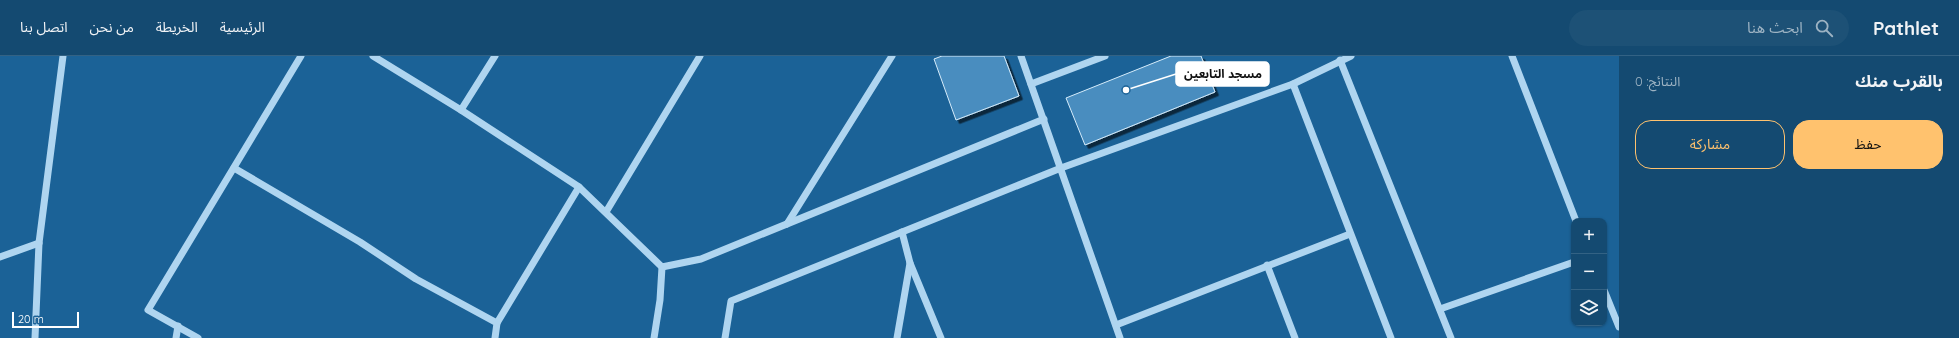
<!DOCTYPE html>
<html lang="ar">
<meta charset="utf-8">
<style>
:root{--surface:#144a71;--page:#1d5176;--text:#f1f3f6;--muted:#9db3c3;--line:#336284;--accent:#ffc26e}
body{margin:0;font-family:Quicksand,"Noto Sans Arabic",sans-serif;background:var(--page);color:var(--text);direction:rtl}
.controls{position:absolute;right:12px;bottom:12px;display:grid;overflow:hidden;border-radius:8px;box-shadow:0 1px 3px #0004}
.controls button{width:36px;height:36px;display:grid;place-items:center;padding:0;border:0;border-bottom:1px solid var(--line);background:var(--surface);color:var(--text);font:20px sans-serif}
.scale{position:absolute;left:12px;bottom:10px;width:67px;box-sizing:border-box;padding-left:4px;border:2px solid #fff;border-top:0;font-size:11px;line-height:14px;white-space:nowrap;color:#fff;-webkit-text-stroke:3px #1b6297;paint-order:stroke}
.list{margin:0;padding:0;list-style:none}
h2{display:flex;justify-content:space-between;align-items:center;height:52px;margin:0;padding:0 16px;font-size:17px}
h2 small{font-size:13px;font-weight:400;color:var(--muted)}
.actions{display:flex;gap:8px;padding:12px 16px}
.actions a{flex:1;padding:9px 0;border:1px solid var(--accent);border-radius:16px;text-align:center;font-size:14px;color:var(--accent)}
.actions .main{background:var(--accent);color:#111}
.icon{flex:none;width:22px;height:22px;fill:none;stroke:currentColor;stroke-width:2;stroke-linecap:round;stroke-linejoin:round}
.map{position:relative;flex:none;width:1619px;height:282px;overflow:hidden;direction:ltr}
header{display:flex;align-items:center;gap:24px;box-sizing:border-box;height:56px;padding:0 20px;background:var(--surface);border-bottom:1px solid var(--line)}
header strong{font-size:19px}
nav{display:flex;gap:22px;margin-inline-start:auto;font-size:14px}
.search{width:280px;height:36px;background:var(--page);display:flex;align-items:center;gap:10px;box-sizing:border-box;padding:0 14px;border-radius:22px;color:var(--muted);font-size:15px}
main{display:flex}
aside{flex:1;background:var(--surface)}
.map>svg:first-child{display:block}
.building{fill:#488dbf;stroke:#d6ecfb;filter:url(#shadow)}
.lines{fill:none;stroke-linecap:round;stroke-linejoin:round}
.minor{stroke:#afd5f0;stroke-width:7}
.leader{fill:none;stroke:#fff;stroke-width:1.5}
.callout-dot{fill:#fff;stroke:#1b6297;stroke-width:1.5}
.callout{fill:#fff;stroke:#fff;stroke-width:1.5}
.callout-label{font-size:12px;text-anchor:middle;font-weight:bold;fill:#111}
</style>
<header>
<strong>Pathlet</strong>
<div class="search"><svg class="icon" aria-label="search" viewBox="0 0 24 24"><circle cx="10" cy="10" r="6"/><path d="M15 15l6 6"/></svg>ابحث هنا</div>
<nav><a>الرئيسية</a><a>الخريطة</a><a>من نحن</a><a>اتصل بنا</a></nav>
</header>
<main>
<aside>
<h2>بالقرب منك<small>النتائج: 0</small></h2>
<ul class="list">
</ul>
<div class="actions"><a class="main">حفظ</a><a>مشاركة</a></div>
</aside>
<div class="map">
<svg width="1619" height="282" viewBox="0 0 1619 282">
<defs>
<filter id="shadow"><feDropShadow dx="3.5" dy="3.5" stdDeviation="0" flood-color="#0009"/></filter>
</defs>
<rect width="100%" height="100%" fill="#1b6297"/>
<!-- building -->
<g class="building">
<polygon points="942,0 1004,0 1019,40 956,64 934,3"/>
<polygon points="1171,0 1201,0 1215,36 1085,89 1066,42"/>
</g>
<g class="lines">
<!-- minor -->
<g class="minor">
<polyline points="373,0 461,54 579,131 662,211 701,203 1044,63"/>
<polyline points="1021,0 1120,282"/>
<polyline points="1512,0 1576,165"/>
<polyline points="1340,4 1451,282"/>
<polyline points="1031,28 1105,0"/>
<polyline points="1293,28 1351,0"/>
<polyline points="461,54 495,0"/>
<polyline points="234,112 360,186 416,223 497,267 495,282"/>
<polyline points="606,156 700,0"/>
<polyline points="787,168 892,0"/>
<polyline points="0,201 39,187"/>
<polyline points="910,207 941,282"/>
<polyline points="1267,209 1295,282"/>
<polyline points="1604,234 1619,271"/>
<polyline points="1440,253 1574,206"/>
<polyline points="497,267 579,131"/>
<polyline points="1116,269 1350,178"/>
<polyline points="35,282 39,187 63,0"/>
<polyline points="176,282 178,270"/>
<polyline points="198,282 148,254 301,0"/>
<polyline points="654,282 660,244 662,211"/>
<polyline points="725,282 731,245 1061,112 1293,28 1391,282"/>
<polyline points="897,282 910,207 902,176"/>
</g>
</g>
<!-- callouts -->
<path class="leader" d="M1126 34L1176 18"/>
<circle class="callout-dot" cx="1126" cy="34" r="4"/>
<rect class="callout" x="1176" y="6" width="93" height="24" rx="4"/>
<g class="callout-label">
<text x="1223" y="22">مسجد التابعين</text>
</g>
</svg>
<div class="controls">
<button>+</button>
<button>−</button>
<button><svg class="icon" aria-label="layers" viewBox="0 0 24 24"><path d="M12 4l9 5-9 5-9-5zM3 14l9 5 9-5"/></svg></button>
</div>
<div class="scale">20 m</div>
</div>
</main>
